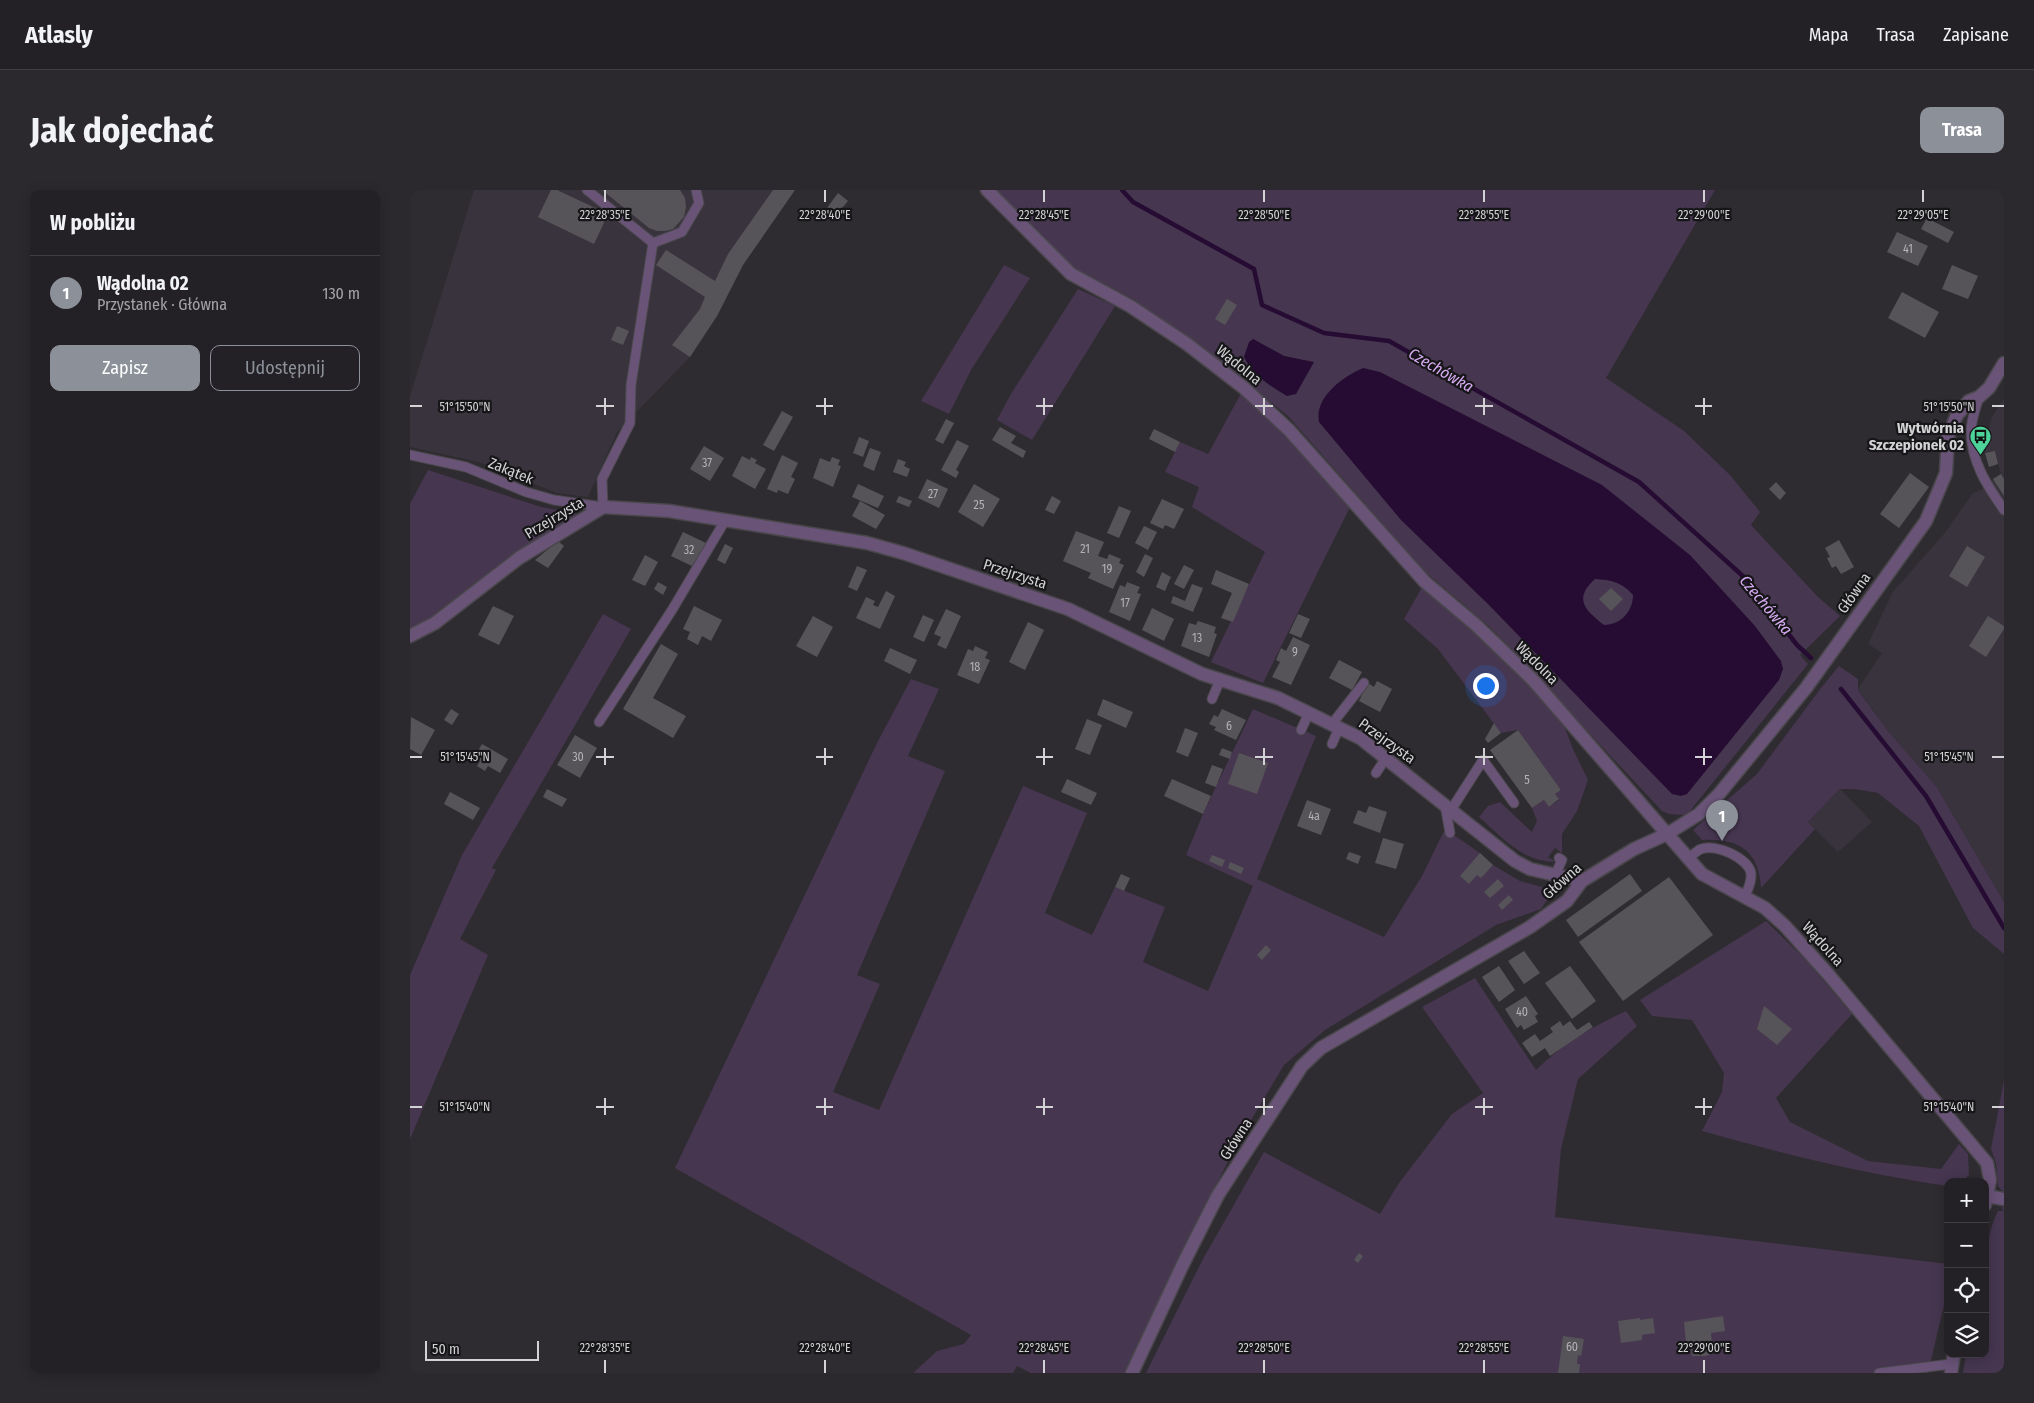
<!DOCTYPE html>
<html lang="pl">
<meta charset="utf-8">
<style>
:root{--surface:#232125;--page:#2b292d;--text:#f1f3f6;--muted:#a3a3a7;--line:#403e42;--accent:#8c9099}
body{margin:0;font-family:"Fira Sans Condensed",sans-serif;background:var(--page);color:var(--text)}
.controls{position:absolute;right:15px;bottom:15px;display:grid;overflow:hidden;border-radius:10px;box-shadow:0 2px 12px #0003}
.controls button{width:45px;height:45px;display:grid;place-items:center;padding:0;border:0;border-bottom:1px solid var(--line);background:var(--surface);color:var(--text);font:25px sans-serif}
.scale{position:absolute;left:15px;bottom:12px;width:114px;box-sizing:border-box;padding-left:5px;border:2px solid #d3d2d5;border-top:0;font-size:14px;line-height:18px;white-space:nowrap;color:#d3d2d5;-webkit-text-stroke:4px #161517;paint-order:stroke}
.you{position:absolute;left:1075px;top:495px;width:18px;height:18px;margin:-12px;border:4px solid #fff;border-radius:50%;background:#1a73e8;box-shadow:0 0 0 8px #1a73e833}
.badge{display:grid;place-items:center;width:32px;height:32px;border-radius:50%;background:var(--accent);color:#fff;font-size:16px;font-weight:700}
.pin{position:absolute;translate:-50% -41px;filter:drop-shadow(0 1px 2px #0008)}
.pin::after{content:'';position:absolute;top:26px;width:18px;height:15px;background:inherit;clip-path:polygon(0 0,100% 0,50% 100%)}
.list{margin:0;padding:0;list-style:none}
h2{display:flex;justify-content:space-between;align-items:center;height:65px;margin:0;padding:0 20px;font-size:21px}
h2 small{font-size:16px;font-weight:400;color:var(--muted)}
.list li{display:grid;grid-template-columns:32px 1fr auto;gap:15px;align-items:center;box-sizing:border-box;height:75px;padding:0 20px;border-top:1px solid var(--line)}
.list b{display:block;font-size:19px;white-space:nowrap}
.list p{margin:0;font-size:16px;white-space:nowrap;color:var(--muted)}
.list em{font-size:16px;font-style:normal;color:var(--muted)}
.actions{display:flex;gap:10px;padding:15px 20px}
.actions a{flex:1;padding:11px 0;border:1px solid var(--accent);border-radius:10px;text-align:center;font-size:18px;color:var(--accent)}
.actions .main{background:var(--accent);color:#fff}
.icon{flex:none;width:28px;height:28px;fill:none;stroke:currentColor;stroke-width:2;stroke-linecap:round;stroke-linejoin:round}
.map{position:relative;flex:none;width:1594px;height:1183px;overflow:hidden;border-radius:10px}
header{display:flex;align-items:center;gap:30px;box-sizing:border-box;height:70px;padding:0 25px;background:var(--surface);border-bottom:1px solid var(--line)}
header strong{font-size:24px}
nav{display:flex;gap:28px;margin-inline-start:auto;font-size:18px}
.intro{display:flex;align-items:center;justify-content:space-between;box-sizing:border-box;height:120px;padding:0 30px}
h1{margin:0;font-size:35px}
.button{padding:12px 22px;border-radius:10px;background:var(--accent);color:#fff;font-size:18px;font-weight:700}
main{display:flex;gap:30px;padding:0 30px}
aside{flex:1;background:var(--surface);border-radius:10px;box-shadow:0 2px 12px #0003}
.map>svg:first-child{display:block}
.built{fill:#39333d}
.green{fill:#463650;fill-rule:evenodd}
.water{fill:#260c33;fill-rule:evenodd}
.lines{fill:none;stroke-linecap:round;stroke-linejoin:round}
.stream{stroke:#260c33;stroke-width:4.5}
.building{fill:#575459}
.lane-casing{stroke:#49474b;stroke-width:11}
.street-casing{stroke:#49474b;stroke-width:15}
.lane{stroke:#695377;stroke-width:9}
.street{stroke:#695377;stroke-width:12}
.ticks{fill:none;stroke:#d3d2d5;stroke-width:2}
.labels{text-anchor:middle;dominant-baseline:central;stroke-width:4.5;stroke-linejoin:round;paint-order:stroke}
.number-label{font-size:12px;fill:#b4b2b6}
.street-label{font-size:15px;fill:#d3d2d5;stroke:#161517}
.poi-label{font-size:15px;font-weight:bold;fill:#d3d2d5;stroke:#161517;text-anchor:end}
.water-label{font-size:16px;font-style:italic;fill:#d6abf2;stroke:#161517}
.ticks-label{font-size:12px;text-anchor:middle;fill:#d3d2d5;stroke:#161517;stroke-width:4.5;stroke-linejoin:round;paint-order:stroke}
</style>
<header>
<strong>Atlasly</strong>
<nav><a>Mapa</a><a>Trasa</a><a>Zapisane</a></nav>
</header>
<div class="intro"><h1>Jak dojechać</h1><a class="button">Trasa</a></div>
<main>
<aside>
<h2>W pobliżu<small></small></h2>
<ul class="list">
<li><span class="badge">1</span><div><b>Wądolna 02</b><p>Przystanek · Główna</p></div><em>130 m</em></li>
</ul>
<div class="actions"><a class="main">Zapisz</a><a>Udostępnij</a></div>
</aside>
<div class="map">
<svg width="1594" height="1183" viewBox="0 0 1594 1183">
<rect width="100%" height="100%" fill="#2f2c31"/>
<!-- built -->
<g class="built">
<polygon points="64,0 385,0 333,75 307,126 280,167 207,242 178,307 147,303 69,272 0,257 0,206"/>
<polygon points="1594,208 1594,712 1526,596 1478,541 1448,499 1472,463 1458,454 1483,402 1534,344 1563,303 1578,297 1583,289 1591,284 1585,261 1575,263 1581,229"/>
<polygon points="1430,599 1462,632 1428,662 1398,632"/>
</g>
<!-- green -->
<g class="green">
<path d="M583,0h722l-109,188 78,53 46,44 30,37 -9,13 67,72 22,19 -40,39 8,9 -118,147 -6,4 -15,-1 -7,-3 -172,-184 -68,-58 -134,-153 -76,-61 -79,-56 -65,-33zM843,149l31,17 30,7 -70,-6z"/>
<polygon points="594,75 620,88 561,180 539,224 511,211"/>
<polygon points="668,99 705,116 622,250 587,230 601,204"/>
<polygon points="834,198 943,311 853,493 801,472 855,362 782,317 789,297 755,282 770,252 798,264"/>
<polygon points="18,280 131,317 168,324 101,365 17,430 0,439 0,314"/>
<path d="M1015,392l132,125 16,42 15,31 -11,31 -15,23v19l-7,-5 -7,9 8,5c-35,-1 -53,-24 -77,-45l9,-11 12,-4 32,30 5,-11 -5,-13 12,-8 5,7 10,-7 -4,-6 6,-4 -43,-60 -17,3 -63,-84 -34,-30z"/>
<polygon points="193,424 221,439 82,678 86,680 50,749 78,765 0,949 0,785 52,665"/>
<path d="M1429,476l19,13v11l30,41 48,55 68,116v52l-31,-26 -54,-102 -41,-33 -23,-4h-15l-32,33 7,7 -54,59c-2,-38 -23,-50 -59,-48l-9,-10 64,-56 64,-86z"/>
<polygon points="501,489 529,499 498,566 535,581 447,785 470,794 423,902 469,920 613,596 677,623 635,723 682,745 705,697 755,717 733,772 798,801 843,696 776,665 793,624 843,519 906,546 847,689 974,747 1012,686 1035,639 1070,663 1083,675 1110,691 1132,697 1139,707 1131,719 1086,735 915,840 874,875 825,957 715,1183 621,1183 607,1176 603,1183 503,1183 527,1161 554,1154 561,1145 265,978 467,553"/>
<path d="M1356,731l39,38 47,55 -76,84 14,24 78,39 73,8 18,-25 9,10 1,21 -8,7h-13v4c-84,-12 -165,-32 -246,-55l20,-39 2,-19 -32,-53 -40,-4 -12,-16z"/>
<path d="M1065,788l61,92c27,-26 56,-43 90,-59l11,15 -59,53 -17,70 -6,68 393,47v24l-20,85h-782l57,-114 61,-107 116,62 19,-31 53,-69 31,-21 -61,-86z"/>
<polygon points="1594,890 1594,1003 1588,996 1586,973 1581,959"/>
<path d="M1592,1017h2v166h-41l3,-19h19c0,-41 -6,-106 13,-143h5z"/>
</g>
<!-- water -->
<g class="water">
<path d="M843,149l31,17 30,6 -18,32 -9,2c-17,-10 -34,-21 -43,-39l5,-15z"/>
<path d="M953,178l17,4 222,113 88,70 65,71 26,35 2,8 -4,11 -92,114 -6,2 -9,-2 -183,-189 -88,-85 -82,-98c-5,-24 23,-45 44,-54zM1185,389c16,1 27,3 38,16 0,16 -12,30 -29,30 -19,-15 -31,-26 -9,-46z"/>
</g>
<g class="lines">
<!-- stream -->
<g class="stream">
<polyline points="712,0 723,12 844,79 852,115 914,143 979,151 1229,292 1335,388 1387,455 1401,468"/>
<polyline points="1431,499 1516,606 1594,738"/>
</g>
</g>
<!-- building -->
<g class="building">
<polygon points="141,0 147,0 198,24 184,54 128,27"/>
<polygon points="192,0 270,0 275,8 276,17 274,27 263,39 255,41 247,41 239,38"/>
<polygon points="363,0 385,0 333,75 307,126 280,167 262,155 290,119 295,107 246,75 256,60 305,91 318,64"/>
<polygon points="428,3 438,11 423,29 414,22"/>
<polygon points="1517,28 1544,42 1538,53 1511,39"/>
<polygon points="1487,42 1518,56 1508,76 1477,62"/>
<polygon points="1542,75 1568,86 1558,109 1532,99"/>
<polygon points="1492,102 1529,122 1515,148 1478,128"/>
<polygon points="817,109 827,115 815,135 805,129"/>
<polygon points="207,136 219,141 213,155 201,150"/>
<polygon points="372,221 383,227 364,261 353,255"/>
<polygon points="536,229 544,233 533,254 525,250"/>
<polygon points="590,237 606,246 601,253 616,261 613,268 582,250"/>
<polygon points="744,239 770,252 765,262 739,249"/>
<polygon points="449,247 459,251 453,267 443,263"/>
<polygon points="547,250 559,256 546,280 549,282 546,288 531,280"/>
<polygon points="294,256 314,268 300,291 280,279"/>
<polygon points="460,258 471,262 464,281 453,276"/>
<polygon points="1585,261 1588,274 1579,277 1575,263"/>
<polygon points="372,265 388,273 381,287 385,289 378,304 368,300 367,303 357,299"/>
<polygon points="332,266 340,270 341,267 347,270 345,273 356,279 345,299 322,286"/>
<polygon points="422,267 430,270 428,275 431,276 423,297 403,288 410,268 420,272"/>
<polygon points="488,269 496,272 494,276 500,279 497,287 483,282"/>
<polygon points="1500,283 1519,297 1489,338 1470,324"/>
<polygon points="1591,284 1594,289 1594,306 1583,289"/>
<polygon points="517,289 538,299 529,318 508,308"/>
<polygon points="1366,292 1376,303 1370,310 1359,299"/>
<polygon points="448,294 474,306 468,318 442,307"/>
<polygon points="564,294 590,309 573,337 548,322"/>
<polygon points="489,306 502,311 499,317 486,312"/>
<polygon points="642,306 651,311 644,324 635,320"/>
<polygon points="752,309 774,319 764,339 755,335 753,339 740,333"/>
<polygon points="450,311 475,325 466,339 442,326"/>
<polygon points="709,316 721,321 709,348 697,343"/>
<polygon points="734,336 747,342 738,360 725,353"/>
<polygon points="666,341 694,352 688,366 697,369 699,364 711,369 709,373 714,375 703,399 678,388 681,383 653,371"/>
<polygon points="273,342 296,353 284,377 261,366"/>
<polygon points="1429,350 1444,377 1431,384 1426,376 1422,378 1417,368 1420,367 1415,358"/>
<polygon points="148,351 154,356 138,378 125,370"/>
<polygon points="315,354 323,358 315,374 307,370"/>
<polygon points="1557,356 1575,367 1557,397 1539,386"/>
<polygon points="735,364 743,368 734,387 726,382"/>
<polygon points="235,365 248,372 235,396 222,390"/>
<polygon points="774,375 784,380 774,399 764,394"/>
<polygon points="447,376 457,380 447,401 438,397"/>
<polygon points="806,380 839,394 823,432 811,428 822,403 801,394"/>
<polygon points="752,382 761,387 755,401 746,397"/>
<polygon points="248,392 257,397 253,405 244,399"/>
<polygon points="717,392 730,397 727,403 731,404 720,431 699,422 710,395 715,397"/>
<polygon points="782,394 793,398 783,422 761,413 763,406 775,411"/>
<polygon points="1201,398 1213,409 1201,421 1189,409"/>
<polygon points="476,401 485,406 470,439 446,428 456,407 465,411 463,415 468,417"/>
<polygon points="83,416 104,426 89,455 68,445"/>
<polygon points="284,416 312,430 301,451 292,446 288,455 277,449 280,442 273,439"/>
<polygon points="742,418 764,429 754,451 732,440"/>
<polygon points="536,419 551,426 536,459 527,455 531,447 524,444"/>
<polygon points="888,424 900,429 891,448 879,443"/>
<polygon points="513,425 524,430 514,452 503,447"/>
<polygon points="403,426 423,437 407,467 386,456"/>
<polygon points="1578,426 1594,436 1594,439 1576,467 1559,456"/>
<polygon points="788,431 806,437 804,443 807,444 799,467 771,456 779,433 786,435"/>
<polygon points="618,432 634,440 615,480 599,472"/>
<polygon points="883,447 900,455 881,495 862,487 870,472 866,470 871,458 876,461"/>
<polygon points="251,454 268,464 243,508 276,526 263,548 213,519"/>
<polygon points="565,456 578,462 575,468 580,470 569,494 547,485 558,459 563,461"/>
<polygon points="480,458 507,470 500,484 474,471"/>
<polygon points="929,470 952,482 942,500 919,488"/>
<polygon points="967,491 982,499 970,522 949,511 958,493 964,497"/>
<polygon points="693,509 723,522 716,538 687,525"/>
<polygon points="41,519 49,524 42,535 34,530"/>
<polygon points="812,519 836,530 826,550 804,540 806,537 799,534 804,525 808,527"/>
<polygon points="1,527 25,540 11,565 0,559"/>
<polygon points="677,529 692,535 680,565 665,559"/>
<polygon points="1084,533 1091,543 1078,553 1075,549"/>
<polygon points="775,538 788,543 778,567 766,562"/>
<polygon points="1108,540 1151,600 1145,604 1149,609 1139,617 1134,610 1122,618 1080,560"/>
<polygon points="165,545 187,558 170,588 147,575"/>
<polygon points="72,554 98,569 90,583 78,576 75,581 67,576 70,571 64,568"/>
<polygon points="812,558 822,562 820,569 809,565"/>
<polygon points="829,563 858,573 847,604 818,594"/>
<polygon points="802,575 813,579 806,597 795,593"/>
<polygon points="657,589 687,603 681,615 651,602"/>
<polygon points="762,589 801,606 793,624 754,606"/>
<polygon points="137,599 157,609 152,617 133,607"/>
<polygon points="40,602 70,618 63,630 34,614"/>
<polygon points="897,610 921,619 911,645 887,636"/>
<polygon points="959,616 977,622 970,643 943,633 948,620 956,623"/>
<polygon points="973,648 994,654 986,679 965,673"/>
<polygon points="939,662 951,666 948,674 936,669"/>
<polygon points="1070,663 1083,675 1071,688 1067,685 1059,694 1050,686"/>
<polygon points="802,665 815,670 812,677 799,671"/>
<polygon points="820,672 834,678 831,684 818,678"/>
<polygon points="711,684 720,688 714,701 705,697"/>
<polygon points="1220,684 1232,701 1168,747 1156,730"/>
<polygon points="1259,687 1303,745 1213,811 1169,752"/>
<polygon points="1088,689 1094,696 1080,708 1074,702"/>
<polygon points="1099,705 1103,710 1092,720 1088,715"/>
<polygon points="856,755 861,760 852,770 847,765"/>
<polygon points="1114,761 1130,783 1114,794 1098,771"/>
<polygon points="1089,776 1105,800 1089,812 1072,787"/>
<polygon points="1160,776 1186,811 1162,829 1135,793"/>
<polygon points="1116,806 1128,824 1125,826 1128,832 1114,840 1111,835 1107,838 1095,819"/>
<polygon points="1354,816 1382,839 1367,855 1347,839"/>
<polygon points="1150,831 1153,836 1160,831 1167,840 1179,832 1183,837 1140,866 1135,858 1122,867 1112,853 1125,844 1130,851 1143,842 1140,838"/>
<polygon points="949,1063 953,1066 948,1073 944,1070"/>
<polygon points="1313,1126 1315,1141 1301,1143 1303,1163 1296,1166 1282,1166 1280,1152 1276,1153 1274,1132"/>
<polygon points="1230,1128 1230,1130 1243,1128 1245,1143 1232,1145 1232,1150 1211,1153 1208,1131"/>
<polygon points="1153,1146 1174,1149 1171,1166 1168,1165 1167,1174 1170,1174 1169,1183 1148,1183"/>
</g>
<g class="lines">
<defs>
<g id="lane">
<polyline points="177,0 243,53"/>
<polyline points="243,53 272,42 289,13 286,0"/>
<path d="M1569,207c-3,10 -8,23 -8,34 0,31 17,56 33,79"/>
<polyline points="0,265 56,277 116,302 144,310 193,317 192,289 220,233 221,195 243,53"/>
<polyline points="802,509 810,490"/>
<polyline points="189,532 262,420 316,329"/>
<polyline points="922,534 954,493"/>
<polyline points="891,540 899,523"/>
<polyline points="922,554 929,538"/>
<polyline points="966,583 976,568"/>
<polyline points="1035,615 1040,643"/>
<polyline points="1041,620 1073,570 1104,613"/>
<path d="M1278,669c4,-3 8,-8 13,-10 14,-6 47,9 50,24 1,9 -3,16 -6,23"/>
<polyline points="1145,685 1152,670 1149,668"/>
<polyline points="1469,1183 1541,1174"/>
</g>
<g id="street">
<polyline points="577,0 661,84 720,116 777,154 834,198 879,240 1015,392 1066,435 1123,490 1292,684 1355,718 1375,736 1418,784 1577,973 1580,990 1575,1015"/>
<polyline points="0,446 25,433 109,368 193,317 259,321 457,353 493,363 658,419 792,484 868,508 929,538 950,548 1105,671 1120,679 1172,691"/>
<polyline points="1577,1006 1594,1009"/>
<polyline points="722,1183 774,1072 808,1005 892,876 911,858 1120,737 1157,711 1172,691 1224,659 1257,644 1289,624 1309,604 1396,498 1516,331 1536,283 1538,246 1547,225 1559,211 1569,207 1579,198 1594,173"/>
<polyline points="1541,1183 1544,1164"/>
</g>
</defs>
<!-- lane casing -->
<use href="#lane" class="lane-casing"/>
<!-- street casing -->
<use href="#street" class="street-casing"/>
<!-- lane -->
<use href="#lane" class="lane"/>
<!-- street -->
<use href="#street" class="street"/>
</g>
<!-- ticks -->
<path class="ticks" d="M195,0v12M415,0v12M634,0v12M854,0v12M1074,0v12M1294,0v12M1513,0v12M195,208v17M415,208v17M634,208v17M854,208v17M1074,208v17M1294,208v17M0,216h12M186,216h18M406,216h17M626,216h17M845,216h18M1065,216h18M1285,216h17M1582,216h12M195,558v17M415,558v17M634,558v17M854,558v17M1074,558v17M1294,558v17M0,567h12M186,567h18M406,567h17M626,567h17M845,567h18M1065,567h18M1285,567h17M1582,567h12M195,908v17M415,908v17M634,908v17M854,908v17M1074,908v17M1294,908v17M0,917h12M186,917h18M406,917h17M626,917h17M845,917h18M1065,917h18M1285,917h17M1582,917h12M195,1170v13M415,1170v13M634,1170v13M854,1170v13M1074,1170v13M1294,1170v13"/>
<!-- icons -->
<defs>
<symbol id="bus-pin" viewBox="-11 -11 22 30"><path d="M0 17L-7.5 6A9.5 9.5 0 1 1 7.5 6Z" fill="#4cd39a" stroke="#161517"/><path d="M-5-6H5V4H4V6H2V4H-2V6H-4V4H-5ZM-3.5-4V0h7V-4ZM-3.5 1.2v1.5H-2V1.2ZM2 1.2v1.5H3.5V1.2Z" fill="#111"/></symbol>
</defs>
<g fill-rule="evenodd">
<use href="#bus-pin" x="1558" y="234" width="25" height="34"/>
</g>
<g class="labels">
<!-- number labels -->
<g class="number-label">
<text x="1498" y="59">41</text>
<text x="297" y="273">37</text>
<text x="523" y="304">27</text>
<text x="569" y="315">25</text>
<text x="675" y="359">21</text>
<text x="279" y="360">32</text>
<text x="697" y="379">19</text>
<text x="715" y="413">17</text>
<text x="787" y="448">13</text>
<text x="885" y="462">9</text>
<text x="565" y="477">18</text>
<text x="819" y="536">6</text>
<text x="168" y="567">30</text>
<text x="1117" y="590">5</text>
<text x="904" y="626">4a</text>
<text x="1112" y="822">40</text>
<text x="1162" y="1157">60</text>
</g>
<!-- street labels -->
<g class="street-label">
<text transform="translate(829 175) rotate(39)">Wądolna</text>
<text transform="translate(101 281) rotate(22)">Zakątek</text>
<text transform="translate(144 328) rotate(-31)">Przejrzysta</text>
<text transform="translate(605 384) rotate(18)">Przejrzysta</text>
<text transform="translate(1444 403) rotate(-55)">Główna</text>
<text transform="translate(1127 473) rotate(45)">Wądolna</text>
<text transform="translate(977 551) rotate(36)">Przejrzysta</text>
<text transform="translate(1152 691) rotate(-42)">Główna</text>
<text transform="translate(1413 754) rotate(48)">Wądolna</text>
<text transform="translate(826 949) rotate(-57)">Główna</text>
</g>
<!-- poi labels -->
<g class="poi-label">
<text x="1554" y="238">Wytwórnia<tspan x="1554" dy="17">Szczepionek 02</tspan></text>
</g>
<!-- water labels -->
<g class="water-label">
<text transform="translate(1031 180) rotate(30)">Czechówka</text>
<text transform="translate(1356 415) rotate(50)">Czechówka</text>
</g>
</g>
<g class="ticks-label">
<text x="195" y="29">22°28'35"E</text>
<text x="415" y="29">22°28'40"E</text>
<text x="634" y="29">22°28'45"E</text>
<text x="854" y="29">22°28'50"E</text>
<text x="1074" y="29">22°28'55"E</text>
<text x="1294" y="29">22°29'00"E</text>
<text x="1513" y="29">22°29'05"E</text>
<text x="55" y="221">51°15'50"N</text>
<text x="1539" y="221">51°15'50"N</text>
<text x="55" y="571">51°15'45"N</text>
<text x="1539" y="571">51°15'45"N</text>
<text x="55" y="921">51°15'40"N</text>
<text x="1539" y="921">51°15'40"N</text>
<text x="195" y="1162">22°28'35"E</text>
<text x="415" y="1162">22°28'40"E</text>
<text x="634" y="1162">22°28'45"E</text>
<text x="854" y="1162">22°28'50"E</text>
<text x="1074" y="1162">22°28'55"E</text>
<text x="1294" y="1162">22°29'00"E</text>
</g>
</svg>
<div class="controls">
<button>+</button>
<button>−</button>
<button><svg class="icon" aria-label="locate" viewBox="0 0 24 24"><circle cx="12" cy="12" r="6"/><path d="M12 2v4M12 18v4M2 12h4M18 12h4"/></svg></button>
<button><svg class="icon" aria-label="layers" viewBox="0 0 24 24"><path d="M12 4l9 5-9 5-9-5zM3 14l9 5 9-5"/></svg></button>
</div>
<div class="scale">50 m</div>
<div class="you"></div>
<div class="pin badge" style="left:1312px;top:651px">1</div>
</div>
</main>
